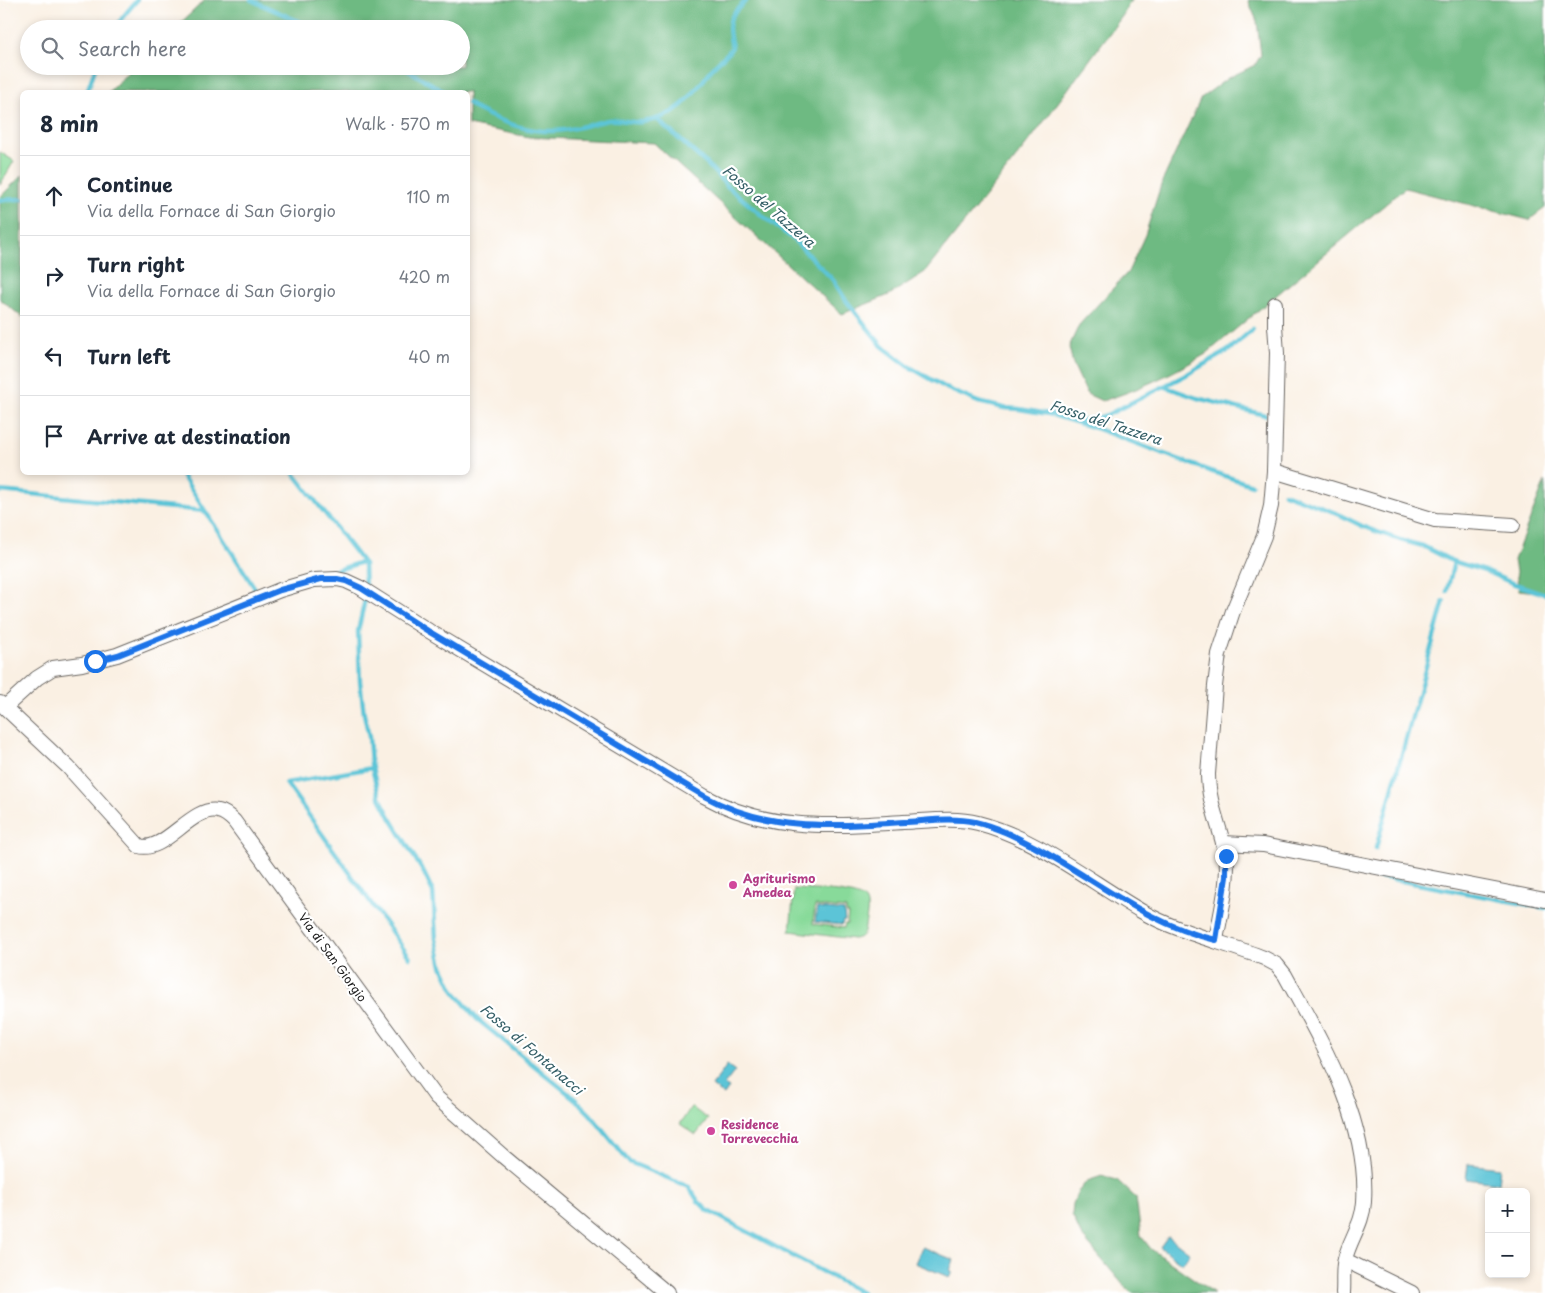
<!DOCTYPE html>
<meta charset="utf-8">
<style>
:root{--surface:#fff;--page:#f6f6f7;--text:#1f2937;--muted:#747a83;--line:#e0e1e3}
body{margin:0;font-family:"Playpen Sans",sans-serif;background:var(--page);color:var(--text)}
.controls{position:absolute;right:15px;bottom:15px;display:grid;overflow:hidden;border-radius:8px;box-shadow:0 2px 8px #0003}
.controls button{width:45px;height:45px;display:grid;place-items:center;padding:0;border:0;border-bottom:1px solid var(--line);background:var(--surface);color:var(--text);font:25px sans-serif}
.stop{position:absolute;width:15px;height:15px;margin:-11px;border:4px solid #1a73e8;border-radius:50%;background:#fff}
.stop.end{background:#1a73e8;border-color:#fff;box-shadow:0 1px 5px #0008}
.list{margin:0;padding:0;list-style:none}
h2{display:flex;justify-content:space-between;align-items:center;height:65px;margin:0;padding:0 20px;font-size:21px}
h2 small{font-size:16px;font-weight:400;color:var(--muted)}
.list li{display:grid;grid-template-columns:32px 1fr auto;gap:15px;align-items:center;box-sizing:border-box;height:80px;padding:0 20px;border-top:1px solid var(--line)}
.list b{display:block;font-size:19px;white-space:nowrap}
.list p{margin:0;font-size:16px;white-space:nowrap;color:var(--muted)}
.list em{font-size:16px;font-style:normal;color:var(--muted)}
.icon{flex:none;width:28px;height:28px;fill:none;stroke:currentColor;stroke-width:2;stroke-linecap:round;stroke-linejoin:round}
.map{position:relative;flex:none;width:1545px;height:1293px;overflow:hidden}
.search{position:absolute;background:var(--surface);box-shadow:0 2px 8px #0003;left:20px;top:20px;width:450px;height:55px;display:flex;align-items:center;gap:12px;box-sizing:border-box;padding:0 18px;border-radius:28px;color:var(--muted);font-size:19px}
.panel{position:absolute;background:var(--surface);box-shadow:0 2px 8px #0003;left:20px;top:90px;width:450px;height:385px;border-radius:8px}
.map>svg:first-child{display:block}
.green{fill:#88da9a;stroke:#527b5b;fill-rule:evenodd}
.forest{fill:#6eba82;stroke:#456b4f}
.water{fill:#5bc4d7;stroke:#3c707a}
.lines{fill:none;stroke-linecap:round;stroke-linejoin:round}
.stream{stroke:#5bc4d7;stroke-width:4.5}
.street-casing{stroke:#6a6662;stroke-width:16}
.street{stroke:#fff;stroke-width:14}
.route{stroke:#1a73e8;stroke-width:6}
.hotel-dot{fill:#d1479c;stroke:#fff;stroke-width:2}
.labels{text-anchor:middle;dominant-baseline:central;stroke-width:4.5;stroke-linejoin:round;paint-order:stroke}
.hotel-label{font-size:12px;font-weight:bold;fill:#b23c85;stroke:#fff;text-anchor:start}
.street-label{font-size:12px;fill:#1c1c1c;stroke:#fff}
.water-label{font-size:14px;font-style:italic;fill:#355f67;stroke:#fff}
</style>
<div class="map">
<svg width="1545" height="1293" viewBox="0 0 1545 1293">
<rect width="100%" height="100%" fill="#fff"/>
<filter id="ink" filterUnits="userSpaceOnUse"><feTurbulence type="fractalNoise" baseFrequency=".02" numOctaves="2"/><feDisplacementMap in="SourceGraphic" scale="10" xChannelSelector="R" yChannelSelector="G"/><feConvolveMatrix kernelMatrix="1 2 1 2 8 2 1 2 1" color-interpolation-filters="sRGB"/></filter>
<filter id="wash" filterUnits="userSpaceOnUse"><feTurbulence type="fractalNoise" baseFrequency=".0096" numOctaves="4" result="noise"/><feDisplacementMap in="SourceGraphic" scale="20" xChannelSelector="R" yChannelSelector="G"/><feGaussianBlur stdDeviation="1.12" result="paint"/><feColorMatrix in="noise" values="0 0 0 0 0 0 0 0 0 0 0 0 0 0 0 0 0 1.4 0 .05"/><feComposite in="paint" operator="in"/></filter>
<g filter="url(#wash)">
<rect width="100%" height="100%" fill="#faf0e3"/>
<!-- green -->
<g class="green">
<polygon points="0,152 14,161 0,185"/>
<path d="M794,889c13,1 67,1 72,13 3,7 0,17 -1,24 -1,8 -3,12 -11,13l-64,-8zM815,906l31,3v4l2,1 -1,10h-2l-1,4 -31,-4z"/>
<polygon points="691,1107 708,1119 696,1135 680,1124"/>
</g>
<!-- forest -->
<g class="forest">
<polygon points="205,0 1131,0 1123,15 1031,139 925,272 889,295 842,314 654,143 529,137 468,125 468,92 108,92 135,66 461,66 461,29 174,29"/>
<path d="M1248,0h297v208l-16,12 -124,-32 -199,166c-33,19 -67,36 -104,47l-15,-7 -14,-30 -4,-17 10,-22 49,-53 17,-37 17,-53 39,-84 27,-20 27,-13 6,-10 -4,-34z"/>
<polygon points="22,175 22,317 0,299 0,197"/>
<polygon points="1545,481 1545,593 1519,590 1514,560"/>
<polygon points="1102,1176 1117,1180 1136,1198 1141,1236 1151,1249 1214,1293 1132,1293 1125,1287 1081,1235 1072,1215 1073,1204 1077,1193 1087,1181"/>
</g>
<!-- water -->
<g class="water">
<polygon points="817,908 844,911 845,921 843,921 842,925 815,922"/>
<polygon points="727,1065 735,1071 724,1085 729,1088 724,1095 712,1086"/>
<polygon points="1468,1164 1500,1168 1498,1183 1466,1179"/>
<polygon points="1168,1236 1190,1253 1182,1264 1160,1247"/>
<polygon points="922,1247 954,1260 950,1270 952,1271 949,1277 915,1263"/>
</g>
<g class="lines">
<!-- stream -->
<g class="stream">
<polyline points="251,0 316,29"/>
<polyline points="116,29 122,18 137,0"/>
<polyline points="401,66 445,92"/>
<polyline points="87,92 96,66"/>
<path d="M468,103c3,2 5,5 8,6 23,12 51,23 76,22 20,0 38,-7 56,-11 12,-2 23,4 34,2 37,-4 52,-29 72,-56 6,-7 14,-11 18,-19 -6,-24 -4,-31 15,-47"/>
<polyline points="657,119 708,165 727,186 765,218 793,239 833,280 845,299 882,346 908,366 948,389 978,402 1004,408 1019,409 1049,414 1092,427 1210,471 1252,485"/>
<polyline points="0,200 22,199"/>
<polyline points="1163,386 1197,398 1265,415"/>
<polyline points="1076,421 1097,418 1107,415 1184,376 1229,350 1253,329"/>
<polyline points="180,472 258,593 262,592"/>
<polyline points="293,472 364,564 365,587"/>
<polyline points="0,491 204,511"/>
<polyline points="1284,493 1336,513 1364,527 1400,540 1423,546 1452,561 1485,571 1512,583 1545,594"/>
<polyline points="325,574 362,562"/>
<polyline points="1447,591 1454,562"/>
<polyline points="366,595 358,631 360,681 364,714 369,737 371,764 379,796 390,817 424,873 433,892 436,939 442,966 454,991 477,1019 575,1099 590,1114 629,1162 689,1187 698,1201 707,1210 862,1293"/>
<polyline points="372,768 286,783 410,958"/>
<polyline points="1376,848 1444,601"/>
<polyline points="1370,875 1545,908"/>
</g>
</g>
</g>
<g filter="url(#ink)">
<g class="lines">
<defs>
<g id="street">
<polyline points="1274,471 1435,520 1513,525"/>
<path d="M0,703l68,64 71,79c25,8 53,-41 79,-35 6,1 12,6 16,10l202,276 68,60 163,136"/>
<path d="M5,707l32,-29 16,-10 29,-4 35,-9 163,-65 34,-10 23,-1 9,2 15,7 68,43 275,165c65,36 128,30 199,26 25,-1 51,-5 75,1 59,15 111,58 163,88 38,22 82,31 123,47l13,7 8,10c37,68 84,146 79,227 -1,21 -14,37 -19,57 -3,10 -1,23 -2,34"/>
<polyline points="1223,843 1263,845 1545,900"/>
<path d="M1216,940c4,-23 14,-61 10,-84 -5,-28 -18,-53 -18,-82l7,-88 4,-32 14,-43 31,-75 7,-30 3,-35 3,-118 -2,-27v-22"/>
<polyline points="1345,1260 1412,1293"/>
</g>
</defs>
<!-- street casing -->
<use href="#street" class="street-casing"/>
<!-- street -->
<use href="#street" class="street"/>
</g>
</g>
<g class="lines" filter="url(#ink)">
<!-- route -->
<path class="route" d="M95,661l23,-6 162,-65 41,-11h16l9,2 15,7 67,43 276,165c65,36 129,30 200,26 23,-1 48,-5 71,0 22,5 41,15 60,25 60,32 113,78 181,93l10,-63v-21"/>
</g>
<!-- markers -->
<g class="hotel-dot">
<circle cx="733" cy="885" r="5"/>
<circle cx="711" cy="1131" r="5"/>
</g>
<g class="labels">
<!-- hotel labels -->
<g class="hotel-label">
<text x="743" y="878">Agriturismo<tspan x="743" dy="14">Amedea</tspan></text>
<text x="721" y="1124">Residence<tspan x="721" dy="14">Torrevecchia</tspan></text>
</g>
<!-- street labels -->
<g class="street-label">
<text transform="translate(333 957) rotate(54)">Via di San Giorgio</text>
</g>
<!-- water labels -->
<g class="water-label">
<text transform="translate(769 206) rotate(41)">Fosso del Tazzera</text>
<text transform="translate(1106 422) rotate(18)">Fosso del Tazzera</text>
<text transform="translate(532 1049) rotate(41)">Fosso di Fontanacci</text>
</g>
</g>
</svg>
<div class="controls">
<button>+</button>
<button>−</button>
</div>
<div class="stop" style="left:95px;top:661px"></div>
<div class="stop end" style="left:1226px;top:856px"></div>
<div class="search"><svg class="icon" aria-label="search" viewBox="0 0 24 24"><circle cx="10" cy="10" r="6"/><path d="M15 15l6 6"/></svg>Search here</div>
<section class="panel">
<h2>8 min<small>Walk · 570 m</small></h2>
<ul class="list">
<li><svg class="icon" aria-label="ahead" viewBox="0 0 24 24"><path d="M12 20V5M6 11l6-6 6 6"/></svg><div><b>Continue</b><p>Via della Fornace di San Giorgio</p></div><em>110 m</em></li>
<li><svg class="icon" aria-label="right" viewBox="0 0 24 24"><path d="M7 20v-9h11M14 6l5 5-5 5"/></svg><div><b>Turn right</b><p>Via della Fornace di San Giorgio</p></div><em>420 m</em></li>
<li><svg class="icon" aria-label="left" viewBox="0 0 24 24"><path d="M17 20v-9H6M10 6l-5 5 5 5"/></svg><div><b>Turn left</b></div><em>40 m</em></li>
<li><svg class="icon" aria-label="arrive" viewBox="0 0 24 24"><path d="M6 21V4h12l-3 4 3 4H6"/></svg><div><b>Arrive at destination</b></div></li>
</ul>
</section>
</div>
